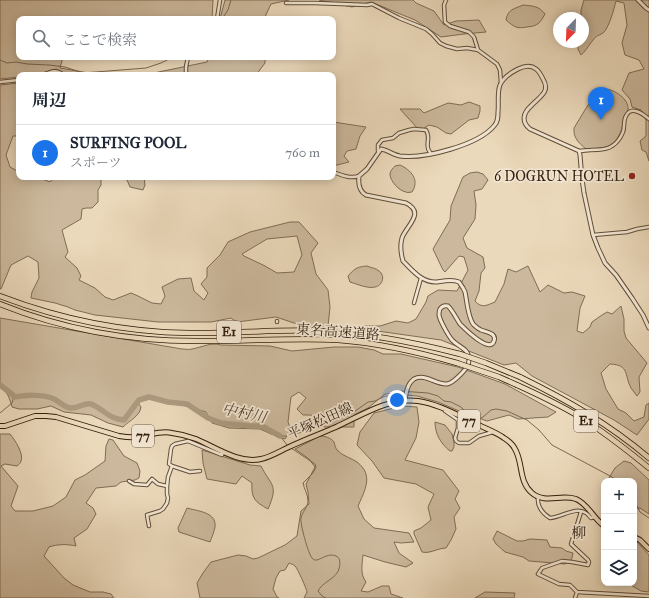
<!DOCTYPE html>
<html lang="ja">
<meta charset="utf-8">
<style>
:root{--surface:#fff;--page:#f6f6f7;--text:#1f2937;--muted:#747a83;--line:#e0e1e3;--accent:#1a73e8}
body{margin:0;font-family:"IM FELL Great Primer","Noto Serif JP",serif;background:var(--page);color:var(--text)}
.controls{position:absolute;right:12px;bottom:12px;display:grid;overflow:hidden;border-radius:8px;box-shadow:0 2px 10px #0003}
.controls button{width:36px;height:36px;display:grid;place-items:center;padding:0;border:0;border-bottom:1px solid var(--line);background:var(--surface);color:var(--text);font:20px sans-serif}
.compass{position:absolute;left:553px;top:12px;width:36px;height:36px;border-radius:50%;background:var(--surface);box-shadow:0 2px 10px #0003;rotate:203deg}
.you{position:absolute;left:397px;top:400px;width:14px;height:14px;margin:-10px;border:3px solid #fff;border-radius:50%;background:#1a73e8;box-shadow:0 0 0 6px #1a73e833}
.badge{display:grid;place-items:center;width:26px;height:26px;border-radius:50%;background:var(--accent);color:#fff;font-size:13px;font-weight:700}
.pin{position:absolute;translate:-50% -33px;filter:drop-shadow(0 1px 2px #0008)}
.pin::after{content:'';position:absolute;top:21px;width:14px;height:12px;background:inherit;clip-path:polygon(0 0,100% 0,50% 100%)}
.list{margin:0;padding:0;list-style:none}
h2{display:flex;justify-content:space-between;align-items:center;height:52px;margin:0;padding:0 16px;font-size:17px}
h2 small{font-size:13px;font-weight:400;color:var(--muted)}
.list li{display:grid;grid-template-columns:26px 1fr auto;gap:12px;align-items:center;box-sizing:border-box;height:56px;padding:0 16px;border-top:1px solid var(--line)}
.list b{display:block;font-size:15px;white-space:nowrap}
.list p{margin:0;font-size:13px;white-space:nowrap;color:var(--muted)}
.list em{font-size:13px;font-style:normal;color:var(--muted)}
.icon{flex:none;width:22px;height:22px;fill:none;stroke:currentColor;stroke-width:2;stroke-linecap:round;stroke-linejoin:round}
.map{position:relative;flex:none;width:649px;height:598px;overflow:hidden}
.search{position:absolute;background:var(--surface);box-shadow:0 2px 10px #0003;left:16px;top:16px;width:320px;height:44px;display:flex;align-items:center;gap:10px;box-sizing:border-box;padding:0 14px;border-radius:8px;color:var(--muted);font-size:15px}
.panel{position:absolute;background:var(--surface);box-shadow:0 2px 10px #0003;left:16px;top:72px;width:320px;height:108px;border-radius:8px}
.map>svg:first-child{display:block}
.green{fill:#ccb99d;stroke:#806c55;fill-rule:evenodd}
.lines{fill:none;stroke-linecap:round;stroke-linejoin:round}
.stream{stroke:#7c6952;stroke-width:1}
.river{stroke:#ac9a80;stroke-width:5.5}
.minor-casing{stroke:#614e38;stroke-width:4.5}
.tertiary-casing{stroke:#614e38;stroke-width:5}
.primary-casing{stroke:#331f0d;stroke-width:6}
.motorway-casing{stroke:#331f0d;stroke-width:6}
.minor{stroke:#f2e6d3;stroke-width:2.5}
.tertiary{stroke:#f2e6d3;stroke-width:3}
.primary{stroke:#ebd9bb;stroke-width:4}
.motorway{stroke:#ebd9bb;stroke-width:4.5}
.motorway-bridge-casing{stroke:#331f0d;stroke-width:6;stroke-linecap:butt}
.motorway-bridge{stroke:#ebd9bb;stroke-width:4.5}
.poi-dot{fill:#8f2418;stroke:#f2e6d3;stroke-width:1.5}
.labels{text-anchor:middle;dominant-baseline:central;stroke-width:3.5;stroke-linejoin:round;paint-order:stroke}
.shield{fill:#f2e6d3;stroke:#6c5b48;stroke-width:1}
.shield-label{font-size:13px;font-weight:bold;fill:#331f0d}
.poi-label{font-size:14px;fill:#331f0d;stroke:#f2e6d3;text-anchor:end}
.street-label{font-size:14px;fill:#331f0d;stroke:#f2e6d3}
.water-label{font-size:15px;font-style:italic;fill:#5d4a35;stroke:#f2e6d3}
.neighbourhood-label{font-size:15px;fill:#331f0d;stroke:#f2e6d3}
</style>
<div class="map">
<svg width="649" height="598" viewBox="0 0 649 598">
<rect width="100%" height="100%" fill="#ebd9bb"/>
<filter id="stains"><feTurbulence type="fractalNoise" baseFrequency=".005" numOctaves="4"/><feColorMatrix values="0 0 0 0 .2 0 0 0 0 .09 0 0 0 0 .02 0 0 0 .5 -.17"/></filter>
<radialGradient id="worn" r=".72"><stop offset=".6" stop-color="#630" stop-opacity="0"/><stop offset="1" stop-color="#630" stop-opacity=".3"/></radialGradient>
<!-- green -->
<g class="green">
<polygon points="0,0 213,0 212,19 19,19 19,57 63,57 60,68 100,75 67,75 56,69 35,75 19,75 19,77 0,79"/>
<polygon points="225,0 289,0 271,4 264,19 220,19"/>
<polygon points="319,0 413,0 416,3 434,11 444,25 456,21 479,20 486,32 464,34 441,37 415,20 371,2 352,7"/>
<path d="M584,0h65v161l-3,-9 -4,-2 -2,-9 6,-5v-16l-5,-10 -9,-3 -2,-8 -8,-9 7,-17 15,-4 -5,-9 -14,-5 -3,-12 5,-18 -3,-22 -8,-2c-2,8 -7,27 -13,32 -5,3 -6,2 -10,7 -4,5 -8,12 -12,15l-3,-6 1,-7h4v-24h-2v-8z"/>
<path d="M523,5c10,1 16,1 22,9 -5,9 -7,12 -18,13 -10,2 -13,0 -21,-7 2,-11 8,-11 17,-15z"/>
<polygon points="209,57 265,57 265,63 256,75 144,75 207,62"/>
<path d="M19,83v53h-6l-7,19 4,12 9,5v5h18l13,5 4,-5h47v8l-3,5v12l-6,6h-6l-4,1 -1,10 -19,11 6,22 -3,5 12,11 4,8 -2,4 16,8 10,9 8,3 18,-7 7,3 14,7 9,1 4,-8 -3,-9 16,-8 13,-1 3,13 10,9 4,-7 -7,-9 6,-7v-9l13,-13 8,-13 2,-1 20,-9 40,-10h9l19,21 -7,10 5,21 12,16 2,17 -2,19 -22,1 -30,-10 -39,5 -6,-4 -20,4h-53l-63,-7 -20,-5 -7,-3 -13,-4 -24,-5 1,-6 7,-14 -1,-16 -10,-6 -17,9 -10,24h-1v-204zM297,236l5,19 -8,17 -17,1 -12,-7 -21,-10 -2,-2 25,-15z"/>
<path d="M605,89c9,0 24,10 23,20 0,4 -3,6 -4,9 -1,4 0,2 -1,6 -1,7 -6,17 -12,21 -7,4 -17,3 -25,4 -7,-6 -13,-11 -12,-21l14,-23 6,-5 5,-8z"/>
<polygon points="469,102 480,106 480,111 478,118 469,120 451,134 446,133 437,127 429,125 420,131 409,119 400,109 420,109 424,113 448,103 461,105"/>
<polygon points="333,122 366,127 360,136 356,149 347,151 344,156 349,162 333,166"/>
<path d="M400,165c11,5 20,15 12,27 0,0 -6,1 -6,0 -7,-1 -16,-11 -16,-18 0,-3 3,-6 5,-8z"/>
<path d="M477,172l6,2 5,6 -6,9 -8,2 2,14 -1,14 -12,19 4,10 16,9 2,11 -4,5 -2,18 -4,10c7,8 12,4 20,1l9,-18 4,-15 8,3 12,-6 12,26 8,-7 16,8 8,-1 13,4 -5,12 -3,23 6,2 7,-6 2,-5 10,-7 5,-3 5,2 9,-8 3,13v12l2,7 21,25 -8,14 1,15 -3,4c-2,-3 -4,-5 -6,-8 -7,-13 -1,-23 -21,-24l-9,9 5,16 12,20 8,4 8,8 10,-4 2,-12 3,-2v16l-12,16 -23,-15 -82,-44 -16,-13 -12,2 -63,-25 -78,-11 1,-3h16l16,-5 12,2 8,-4 10,-17 2,-6 10,-6 19,1 11,-21 -4,-13 -5,-1 -14,16 -2,-2 -10,-21 17,-29 1,-14 12,-29 7,-4z"/>
<polygon points="123,177 144,177 145,185 143,190 130,187 127,180"/>
<path d="M367,266c4,2 9,2 12,5 7,5 3,15 -4,16 -7,2 -18,-3 -25,-5l-2,-6c7,-8 9,-9 19,-10z"/>
<path d="M0,318l182,31c4,0 7,1 10,0 11,-2 19,-7 29,-4l49,1 22,5 42,-4h24l16,3 9,4h18l57,13 47,17 51,28 -8,5 -30,2 -9,-4 -22,6 -28,-10 -21,-9 -21,-6 -12,-1 -10,-2 -10,1 -17,14 -14,7v12h-30l-13,-12h-8l-6,-6 9,-11 -7,-6 -8,5 -3,25 3,8 -6,9 -14,-5 -11,-5 -31,-1 -17,-5 -6,-11 -44,-13 -20,-1 -4,5 3,4c-1,9 -11,13 -18,20l-15,-4 -17,-8 -27,-3 -13,-6 -14,3h-18l-7,-2c-2,-8 -5,-16 -12,-21z"/>
<path d="M402,406l15,1 2,15 -3,16 -11,22 38,10 16,21 -4,8 5,9 -6,9 2,12 -5,11 -5,8c-8,0 -16,6 -24,4l-8,-18v-3l7,-3 10,-8 -3,-13 6,-13 -18,-10 -32,-6 -12,-17 -15,-16 3,-13 14,-19z"/>
<path d="M435,422l10,3 7,9 2,8v5l-2,4h-2c-9,-7 -15,-17 -15,-29z"/>
<path d="M0,434h10c5,6 14,20 11,27 0,2 -3,4 -4,5l-12,-2 -4,2 17,20 -7,20 4,5h18l20,-5 13,-9 9,-17 10,-5 20,-14 1,-15 3,-7 4,1 11,16 13,7 3,8 -1,7 -4,2 -14,2 -5,4 -20,2 -10,15 7,5 3,6 -9,15 -13,9 2,8c-9,-2 -18,-2 -27,1l-5,9 20,22 9,7 17,7h13l8,2 3,4h-114z"/>
<path d="M320,436c5,0 11,2 14,6 1,3 1,6 4,9 5,5 13,7 19,11 17,13 8,28 1,44l6,13 10,9 35,5 5,9 -13,1 -7,-1 5,11 14,10 -7,4 -21,-5 -22,-7c-1,10 -3,19 3,27l-5,9 7,1 14,-6h7l2,8 12,4h-99c1,-2 2,-4 3,-6 0,-2 -10,-25 -12,-26 -2,-2 -4,-2 -6,-3l-4,7 -5,1 -4,7 -3,11 4,8 2,1h-79l-3,-15 6,-10 8,-11 27,-7 8,1 7,3 5,-1 27,-13 12,-9 4,-25 8,-7 -1,-12 -2,-8 9,-17 -6,-8 -14,-10z"/>
<path d="M202,450l48,15 11,1c10,20 18,18 7,43 -13,-7 -17,-11 -16,-26l-10,-7 -6,8 -29,-5 -4,-16z"/>
<polygon points="624,461 631,463 649,480 649,514 640,508 634,509 634,481 607,481 615,468"/>
<path d="M187,508c10,3 30,4 28,19 -1,5 -3,10 -5,15l-31,-10 -1,-4z"/>
<polygon points="497,531 517,541 523,541 530,539 547,540 550,547 562,548 566,551 573,553 572,558 570,561 565,564 529,561 523,557 505,552 496,544 493,539"/>
<polygon points="637,542 649,555 649,592 641,591 629,584 629,583 634,583 634,544"/>
<polygon points="485,592 515,593 514,598 475,598"/>
</g>
<g class="lines">
<!-- stream -->
<g class="stream">
<polyline points="222,19 228,10 231,0"/>
<polyline points="189,57 193,58 194,57"/>
<polyline points="0,60 7,63 16,62 27,64 49,65 65,67 83,73 146,68 161,63 173,57"/>
<polyline points="0,413 12,403 14,397"/>
<polyline points="280,436 286,436 311,430 326,417 333,419 351,414 368,402 375,401 385,396 393,396 400,391 428,393 438,396 444,401 451,402 461,407 471,417 475,419 479,419 483,417 491,410 496,409 507,411 527,420 539,430 552,445 612,477 617,481"/>
<polyline points="280,436 288,446"/>
<path d="M291,448l24,16 1,3 -3,6 -10,10c1,6 5,11 5,18 0,6 -6,11 -7,17 -1,6 7,35 11,40 2,2 2,2 5,2 6,-2 12,-7 19,-4 6,2 4,13 1,17 -5,7 -15,10 -19,18l4,5 4,2"/>
<polyline points="634,500 640,512 649,518"/>
</g>
<!-- river -->
<path class="river" d="M0,385l13,10 1,2c11,-2 30,-3 40,2 6,3 10,8 16,9 8,1 14,-6 21,-4 13,5 17,15 33,16l15,-20 10,-3 19,5 19,2 21,14 13,5 29,3h12l18,10"/>
<defs>
<g id="minor">
<polyline points="446,0 444,5 445,22 450,26 469,32 474,37 478,50"/>
<polyline points="286,3 315,3 367,5 372,4 399,18 426,29 432,34 440,43 446,46 457,49 467,48 478,50 497,64 500,70 501,83"/>
<polyline points="217,19 220,0"/>
<polyline points="186,73 186,67 188,57"/>
<path d="M43,75c9,-4 13,-6 21,0"/>
<polyline points="184,75 186,73 189,75"/>
<polyline points="0,82 19,80"/>
<path d="M378,151v-6l4,-5 11,-2 6,-5 10,-3 5,-1 12,1c5,9 0,11 2,18 0,2 2,4 3,6"/>
<path d="M579,151c4,0 8,-1 12,-1 8,-1 14,1 21,-4 5,-3 9,-9 11,-14 2,-5 0,-11 3,-16 5,-11 17,-2 23,3"/>
<path d="M333,172c8,3 17,7 26,4"/>
<polyline points="593,235 627,232 637,229 649,227"/>
<polyline points="414,303 421,278"/>
<polyline points="277,321 277,322"/>
<polyline points="445,411 458,420 458,428 455,438 456,441 459,443 469,443 479,436 493,432"/>
<polyline points="172,466 190,472 200,471"/>
<polyline points="129,481 134,484 147,485 152,479 158,484 167,486"/>
<path d="M538,497c-1,9 4,16 12,21 12,-1 26,-12 36,-5 2,1 3,3 5,5l3,-1"/>
<polyline points="581,512 571,544 588,560 589,562 588,565 572,562 562,561 542,568 538,574 559,584 570,585 577,592 649,596"/>
<polyline points="149,526 147,515 160,511 163,509 167,503 168,498 167,494 167,486 168,477 172,466 169,464 171,449 172,446 175,444 188,441 222,455 223,452"/>
<polyline points="575,598 577,592"/>
</g>
<g id="tertiary">
<polyline points="638,0 646,8 649,10"/>
<path d="M405,401c1,-8 2,-17 9,-22 11,-6 22,6 33,5 6,-1 11,-7 15,-11 3,-3 7,-8 7,-13 0,-12 -11,-13 -17,-20 -4,-5 -12,-19 -13,-25 0,-1 0,-4 1,-6 2,-3 4,-4 8,-3 5,5 8,12 12,18 5,5 30,30 34,17 3,-8 -8,-9 -13,-11 -2,-1 -5,-3 -7,-5 -6,-6 -7,-24 -9,-33l-2,-4 -4,-6c-7,-3 -15,-1 -22,0 -15,1 -25,-12 -34,-21 -2,-7 -3,-16 -1,-23 4,-12 24,-25 4,-35l-40,-8c-7,-4 -8,-11 -7,-19l8,-7 14,-20c7,1 12,6 19,7 25,3 78,-11 94,-30 4,-4 4,-9 4,-14 1,-8 -1,-20 2,-27 3,-7 12,-13 18,-16 6,-3 13,-4 18,0 3,2 5,6 7,10 8,13 -4,18 -12,27 -8,7 -10,16 -1,23l49,22 1,4 2,24 2,14 9,42 5,13 7,15 11,12 16,23 11,17 6,13"/>
</g>
<g id="primary">
<path d="M0,426h5l30,-10h11l10,1 63,19c6,1 12,2 18,1 12,-1 23,-7 35,-4 8,1 16,3 24,6 19,8 43,25 65,20 10,-2 19,-8 28,-12 15,-7 31,-13 47,-20 26,-12 53,-30 82,-26 21,3 41,15 59,23 9,5 19,8 27,14 5,3 10,8 12,13 7,14 3,31 16,42 13,11 29,1 44,6 12,5 17,19 28,27"/>
<polyline points="634,537 640,540 649,549"/>
</g>
<g id="motorway">
<path d="M0,296c60,23 125,36 189,37 44,1 87,-4 131,-2 47,2 93,11 140,23"/>
<path d="M0,304c62,25 129,37 196,37 47,1 95,-4 142,-1 41,3 80,12 119,23"/>
<path d="M520,377c47,23 89,47 129,81"/>
<path d="M517,385c22,10 43,20 63,32 24,15 47,33 69,51"/>
</g>
</defs>
<!-- minor casing -->
<use href="#minor" class="minor-casing"/>
<!-- tertiary casing -->
<use href="#tertiary" class="tertiary-casing"/>
<!-- primary casing -->
<use href="#primary" class="primary-casing"/>
<!-- motorway casing -->
<use href="#motorway" class="motorway-casing"/>
<!-- minor -->
<use href="#minor" class="minor"/>
<!-- tertiary -->
<use href="#tertiary" class="tertiary"/>
<!-- primary -->
<use href="#primary" class="primary"/>
<!-- motorway -->
<use href="#motorway" class="motorway"/>
<defs>
<g id="motorway-bridge">
<polyline points="460,354 486,363 520,377"/>
<polyline points="457,363 499,377 517,385"/>
</g>
</defs>
<!-- motorway-bridge casing -->
<use href="#motorway-bridge" class="motorway-bridge-casing"/>
<!-- motorway-bridge -->
<use href="#motorway-bridge" class="motorway-bridge"/>
</g>
<!-- markers -->
<circle class="poi-dot" cx="632" cy="176" r="4"/>
<g class="labels">
<!-- shield labels -->
<g class="shield">
<rect x="217" y="321" width="24" height="22" rx="3"/>
<rect x="458" y="410" width="22" height="22" rx="3"/>
<rect x="574" y="410" width="24" height="22" rx="3"/>
<rect x="132" y="425" width="22" height="22" rx="3"/>
</g>
<g class="shield-label">
<text x="229" y="332">E1</text>
<text x="469" y="421">77</text>
<text x="586" y="421">E1</text>
<text x="143" y="436">77</text>
</g>
<!-- poi labels -->
<g class="poi-label">
<text x="624" y="176">6 DOGRUN HOTEL</text>
</g>
<!-- street labels -->
<g class="street-label">
<text transform="translate(338 332) rotate(4)">東名高速道路</text>
<text transform="translate(320 421) rotate(-24)">平塚松田線</text>
</g>
<!-- water labels -->
<g class="water-label">
<text transform="translate(244 413) rotate(12)">中村川</text>
</g>
<!-- neighbourhood labels -->
<g class="neighbourhood-label">
<text x="579" y="533">柳</text>
</g>
</g>
<rect width="100%" height="100%" filter="url(#stains)"/>
<rect width="100%" height="100%" fill="url(#worn)"/>
</svg>
<div class="controls">
<button>+</button>
<button>−</button>
<button><svg class="icon" aria-label="layers" viewBox="0 0 24 24"><path d="M12 4l9 5-9 5-9-5zM3 14l9 5 9-5"/></svg></button>
</div>
<svg class="compass" viewBox="-18 -18 36 36"><path d="M0-13l5 13h-10z" fill="#e53935"/><path d="M0 13l5-13h-10z" fill="#747a83"/></svg>
<div class="you"></div>
<div class="pin badge" style="left:601px;top:120px">1</div>
<div class="search"><svg class="icon" aria-label="search" viewBox="0 0 24 24"><circle cx="10" cy="10" r="6"/><path d="M15 15l6 6"/></svg>ここで検索</div>
<section class="panel">
<h2>周辺<small></small></h2>
<ul class="list">
<li><span class="badge">1</span><div><b>SURFING POOL</b><p>スポーツ</p></div><em>760 m</em></li>
</ul>
</section>
</div>
